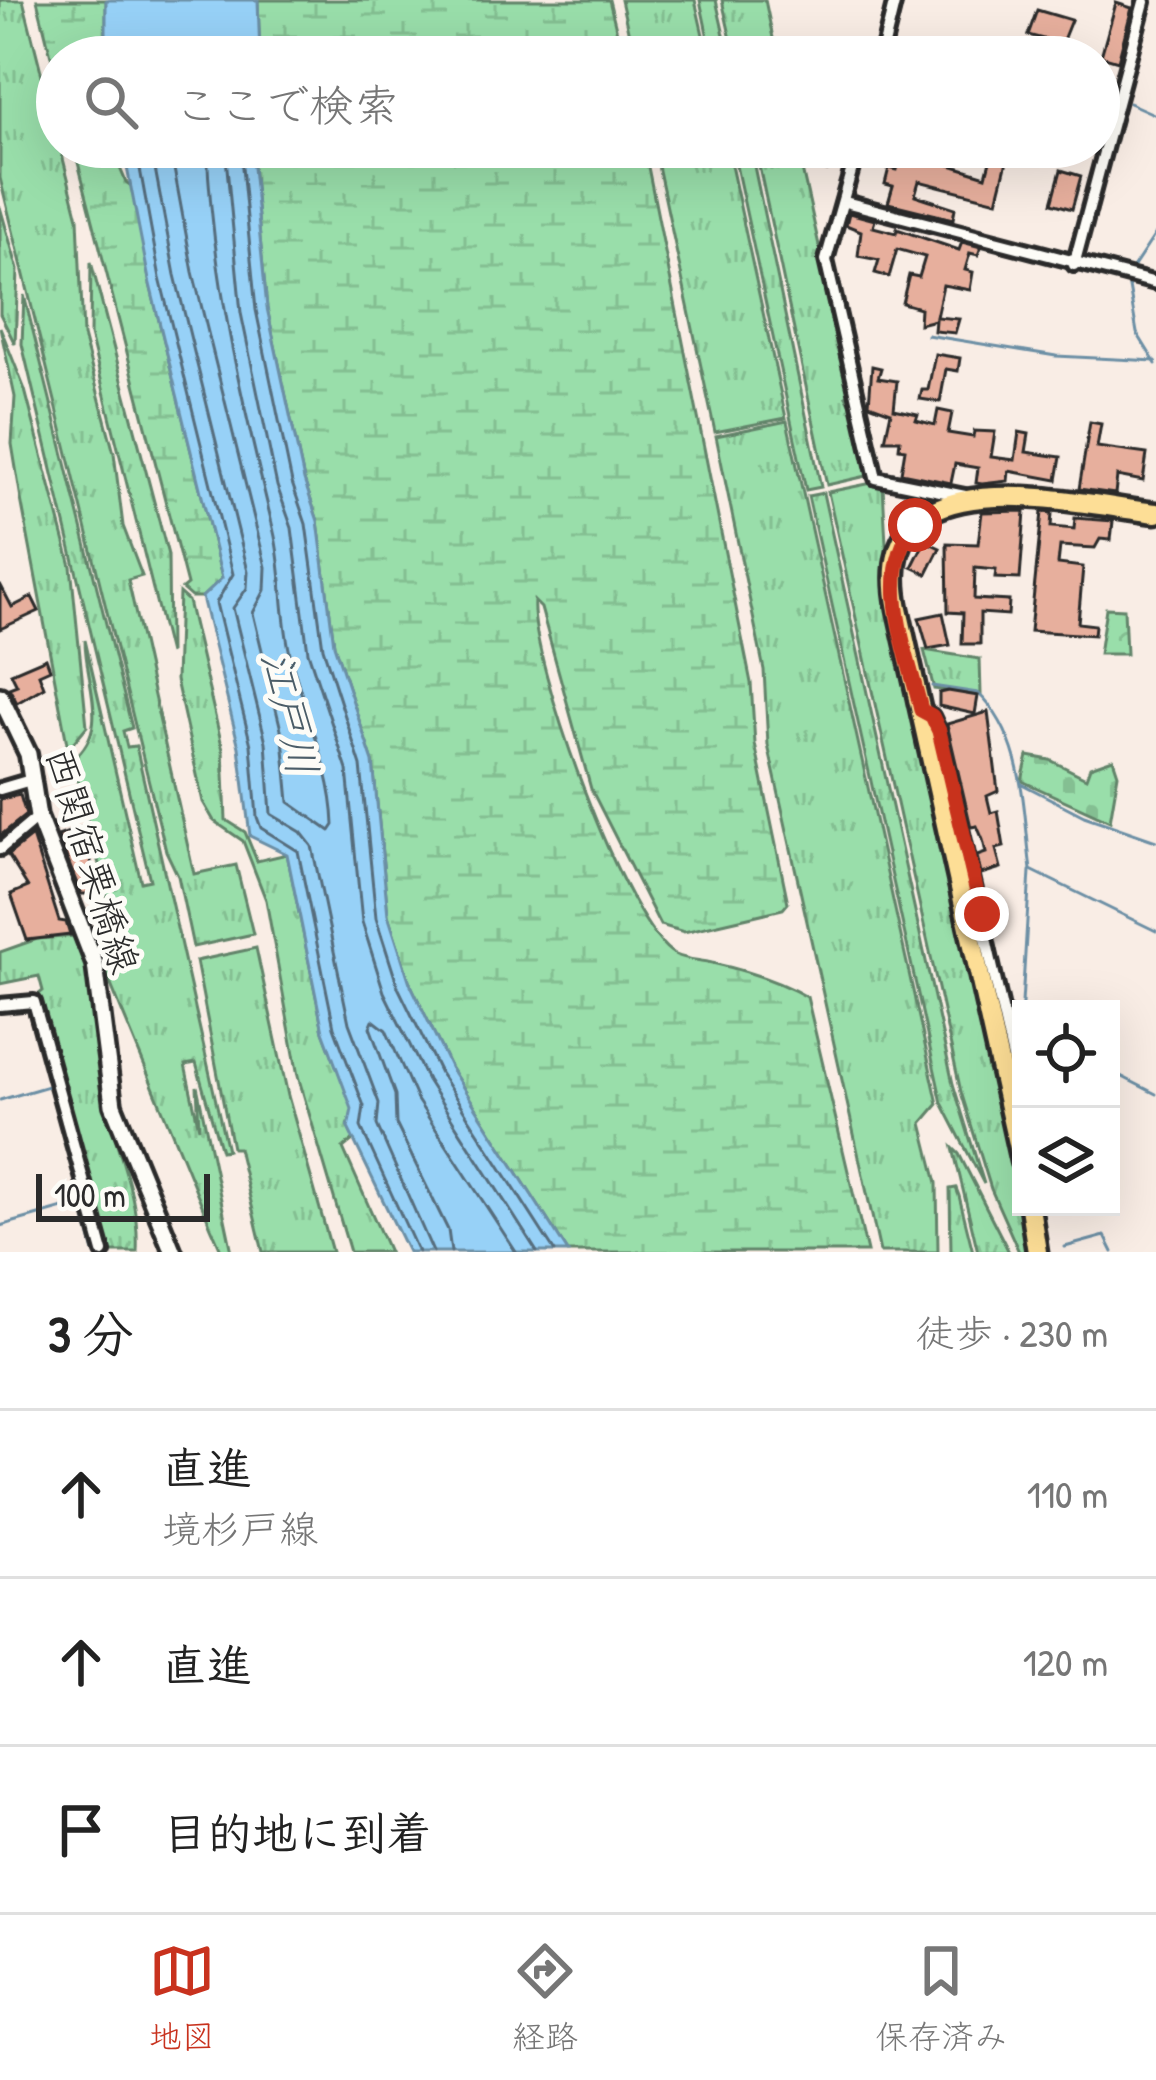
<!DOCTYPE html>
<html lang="ja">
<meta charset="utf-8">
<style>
:root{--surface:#fff;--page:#f6f6f6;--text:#222;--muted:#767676;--line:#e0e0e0;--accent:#c8321e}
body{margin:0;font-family:"Patrick Hand","Klee One",sans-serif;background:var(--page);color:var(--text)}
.controls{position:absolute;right:36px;bottom:36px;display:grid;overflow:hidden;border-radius:0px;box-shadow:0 12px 48px #0002}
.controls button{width:108px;height:108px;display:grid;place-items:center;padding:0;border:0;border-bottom:3px solid var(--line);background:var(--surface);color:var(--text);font:60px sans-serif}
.scale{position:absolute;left:36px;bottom:30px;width:174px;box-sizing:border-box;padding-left:12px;border:6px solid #2b2b2b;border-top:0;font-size:33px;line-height:42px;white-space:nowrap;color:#2b2b2b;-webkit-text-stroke:9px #fdfcf7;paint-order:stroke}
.stop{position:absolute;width:36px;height:36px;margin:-27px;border:9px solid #c8321e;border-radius:50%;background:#fff}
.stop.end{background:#c8321e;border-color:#fff;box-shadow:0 3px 12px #0008}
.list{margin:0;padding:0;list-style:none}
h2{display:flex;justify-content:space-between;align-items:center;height:156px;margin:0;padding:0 48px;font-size:51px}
h2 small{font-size:39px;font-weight:400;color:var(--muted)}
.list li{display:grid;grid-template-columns:78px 1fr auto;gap:36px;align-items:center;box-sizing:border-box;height:168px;padding:0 48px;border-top:3px solid var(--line)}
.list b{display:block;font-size:45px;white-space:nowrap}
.list p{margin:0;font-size:39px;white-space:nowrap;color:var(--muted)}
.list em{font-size:39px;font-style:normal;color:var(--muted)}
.icon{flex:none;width:66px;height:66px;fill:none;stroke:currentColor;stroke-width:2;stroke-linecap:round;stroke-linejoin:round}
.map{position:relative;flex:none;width:1156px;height:1252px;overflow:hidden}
.search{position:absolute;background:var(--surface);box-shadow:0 12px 48px #0002;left:36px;right:36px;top:36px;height:132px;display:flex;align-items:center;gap:30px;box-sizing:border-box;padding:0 42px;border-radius:66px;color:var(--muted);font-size:45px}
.sheet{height:660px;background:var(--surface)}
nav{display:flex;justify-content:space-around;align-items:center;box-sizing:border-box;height:168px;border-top:3px solid var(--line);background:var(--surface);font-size:33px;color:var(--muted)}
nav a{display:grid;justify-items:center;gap:6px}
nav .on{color:var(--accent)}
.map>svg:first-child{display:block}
.grass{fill:url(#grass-tufts);stroke:#62846a;stroke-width:3}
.forest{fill:url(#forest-crowns);stroke:#62846a;stroke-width:3}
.wetland{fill:url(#wetland-marsh);stroke:#62846a;stroke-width:3}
.cemetery{fill:url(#cemetery-stones);stroke:#62846a;stroke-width:3}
.water{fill:#97d1f7;stroke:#6c8fa5;stroke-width:3}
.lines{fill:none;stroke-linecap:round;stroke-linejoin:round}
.shore{stroke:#566d7d;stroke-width:3}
.stream{stroke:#6c8fa5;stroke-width:3}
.building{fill:#e7af9d;stroke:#2b2b2b;stroke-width:3}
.street-casing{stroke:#2b2b2b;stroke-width:20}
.secondary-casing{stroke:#2b2b2b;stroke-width:24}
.primary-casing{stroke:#2b2b2b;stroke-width:27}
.street{stroke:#fdfcf7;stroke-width:10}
.secondary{stroke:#fdfcf7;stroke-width:15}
.primary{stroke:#fdde96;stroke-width:18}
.route{stroke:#c8321e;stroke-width:15}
.labels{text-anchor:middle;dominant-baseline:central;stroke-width:10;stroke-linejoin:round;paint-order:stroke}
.street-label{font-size:39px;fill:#2b2b2b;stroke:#fdfcf7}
.water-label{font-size:42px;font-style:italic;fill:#4b5d68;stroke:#fdfcf7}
</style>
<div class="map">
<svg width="1156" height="1252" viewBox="0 0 1156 1252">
<defs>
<pattern id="grass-tufts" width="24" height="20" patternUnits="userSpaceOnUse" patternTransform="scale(3)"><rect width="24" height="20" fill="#99deaa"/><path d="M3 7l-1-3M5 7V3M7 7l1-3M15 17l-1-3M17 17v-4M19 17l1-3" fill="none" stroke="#84bf92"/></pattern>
<pattern id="forest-crowns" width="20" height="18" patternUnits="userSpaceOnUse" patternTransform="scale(3)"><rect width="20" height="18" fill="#99deaa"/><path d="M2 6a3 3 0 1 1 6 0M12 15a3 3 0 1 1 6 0" fill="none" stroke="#84bf92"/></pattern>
<pattern id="wetland-marsh" width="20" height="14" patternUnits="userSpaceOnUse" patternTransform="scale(3)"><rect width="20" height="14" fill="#99deaa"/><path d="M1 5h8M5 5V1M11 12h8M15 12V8" fill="none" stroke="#84bf92"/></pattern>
<pattern id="cemetery-stones" width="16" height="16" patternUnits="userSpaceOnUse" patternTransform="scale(3)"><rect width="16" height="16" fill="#99deaa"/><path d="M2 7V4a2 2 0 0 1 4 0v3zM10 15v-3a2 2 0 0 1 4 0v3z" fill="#84bf92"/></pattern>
</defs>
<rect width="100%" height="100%" fill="#f9ede5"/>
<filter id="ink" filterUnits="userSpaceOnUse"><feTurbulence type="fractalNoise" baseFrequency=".00833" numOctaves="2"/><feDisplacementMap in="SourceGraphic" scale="24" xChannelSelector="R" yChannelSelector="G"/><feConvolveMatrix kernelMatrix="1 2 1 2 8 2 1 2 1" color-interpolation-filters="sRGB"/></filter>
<g filter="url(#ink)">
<!-- grass -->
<g class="grass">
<polygon points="0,0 23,0 78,218 83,336 114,453 123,526 142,576 128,580 194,874 236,865 253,934 193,947 178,876 166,851 0,178"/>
<polygon points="621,0 695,0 708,57 634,57"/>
<polygon points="700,0 716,0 729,57 712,57"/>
<polygon points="722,0 765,0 777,57 735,57"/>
<polygon points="654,147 727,147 786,418 715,432"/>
<polygon points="732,147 750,147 821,487 806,490"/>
<polygon points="755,147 797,147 852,393 846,396 858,418 871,475 827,485"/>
<polygon points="0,207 18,270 15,344 0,314"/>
<polygon points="91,262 168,555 169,654 90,335"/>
<path d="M24,295l108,433 -9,3 4,16 9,-1 91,404 -6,1 -25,-88 -11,2 14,63 -2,-42 35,166h-10l-11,-25 -119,-288 24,-9 -44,-170c40,-32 13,-77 13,-120l56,242 9,-2 -128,-536z"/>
<polygon points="0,327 25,390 71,566 87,726 68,749 21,499 12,444 15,397"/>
<polygon points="787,421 938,1104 922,1123 937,1183 938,1252 880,1252 768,745 764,670 716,436"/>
<polygon points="872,483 883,486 889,602 1032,1252 1019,1252 991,1189 961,1092 828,492"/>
<polygon points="823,493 953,1084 984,1184 942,1103 808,496"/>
<polygon points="179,593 188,601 223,750 226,820 245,832 257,861 287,854 323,1031 353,1109 348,1127 354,1139 343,1148 389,1252 350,1252 298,1076 266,900 243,841 214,821 203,802 176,680"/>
<polygon points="924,650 980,659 981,694 934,689"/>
<path d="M76,936c21,55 18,107 29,163 11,54 35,95 32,153h-28l-70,-258 4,-3 -4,-15 -39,8v-32l37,-13z"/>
<polygon points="256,948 288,1096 332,1252 263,1252 238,1148 232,1148 196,961"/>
<polygon points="953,1148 959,1154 1009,1252 978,1252"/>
<polygon points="956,1188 959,1196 973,1252 951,1252 950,1189"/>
</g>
<!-- forest -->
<polygon class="forest" points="1106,608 1124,609 1126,654 1099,654"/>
<!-- wetland -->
<g class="wetland">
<polygon points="37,0 106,0 106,57 57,57 57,80"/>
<polygon points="258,0 609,0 623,57 260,57"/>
<polygon points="74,147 111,147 126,182 134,188 149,280 222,578 202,597 191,597 182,589 187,585"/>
<path d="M251,147h393l107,536 4,61 33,159 -5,6 -99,23 -24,-7 -69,-136 -50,-181 -7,-7c-5,56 91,329 142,354 11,5 24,5 36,8 32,7 67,18 95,34l60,255h-299l-118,-185 -40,-84 -22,-68 -15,-153 -39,-117 -16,-124 -14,-41 -37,-172z"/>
</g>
<!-- cemetery -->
<polygon class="cemetery" points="1028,756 1050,760 1086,778 1090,767 1113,759 1118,774 1110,821 1022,781"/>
<!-- water -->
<g class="water">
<polygon points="106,0 258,0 260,57 106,57"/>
<polygon points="123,147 251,147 267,308 304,480 318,521 334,645 373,762 388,915 410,983 450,1067 568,1252 408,1252 348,1128 352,1109 323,1031 287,854 250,836 239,747 202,597 222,578 149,280"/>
</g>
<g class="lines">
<!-- shore -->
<g class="shore">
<polyline points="136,147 160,278 233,574 216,603 251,745 257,817 261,828 298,851 334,1027 364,1106 361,1127 418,1252"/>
<polyline points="151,147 175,275 248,571 247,588 233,608 266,742 271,814 301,832 312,846 349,1023 379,1103 377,1125 433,1252"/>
<path d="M170,147l23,125 73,295 -1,23 -12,23 30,125 6,64 41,29 4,-6c-2,-62 -32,-115 -45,-176 -8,-38 -6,-79 -15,-117 -31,-128 -62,-253 -67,-385"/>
<polyline points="225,147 241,313 277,486 292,528 308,652 347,770 362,922 384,992 427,1080 537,1252"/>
<polyline points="240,147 256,310 292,483 306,524 323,648 361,766 376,918 398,987 440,1073 555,1252"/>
<polyline points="451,1252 448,1230 396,1124 395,1095 370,1027 373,1020 386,1030 417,1100 516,1252"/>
</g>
<!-- stream -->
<g class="stream">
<polyline points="1129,103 1156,115"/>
<polyline points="1131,271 1156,233"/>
<polyline points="1128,281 1137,333 1156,364"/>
<polyline points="927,335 1056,356 1156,361"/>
<path d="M932,686l46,7c47,45 45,116 53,177l125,61"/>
<polyline points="1022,784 1084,816 1156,841"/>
<polyline points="29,1012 50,1087"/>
<polyline points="1021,1020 1030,871"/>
<polyline points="1111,1071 1156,1094"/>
<polyline points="0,1100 48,1086"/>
<polyline points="54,1100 94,1252"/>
<polyline points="0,1226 81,1203"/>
<polyline points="1065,1247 1105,1236 1113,1252"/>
</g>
</g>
<!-- building -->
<g class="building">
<polygon points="1116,3 1132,8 1118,61 1101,56"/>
<polygon points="1037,10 1071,20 1057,55 1048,52 1051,41 1028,35"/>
<polygon points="801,147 848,147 844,162 829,164 827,171 814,168 817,155"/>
<polygon points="902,150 986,176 991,157 1007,161 997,201 919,181 915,195 955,208 953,219 888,203 893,186 885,184 889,168 897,170"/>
<polygon points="1061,170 1081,176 1072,209 1052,203"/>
<polygon points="849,213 875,220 873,227 896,233 897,229 959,250 962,242 981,247 978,255 970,253 965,270 973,272 970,290 943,285 936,317 959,319 955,333 934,331 935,320 919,324 920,308 902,303 909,275 919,277 925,257 897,249 889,277 875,273 879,260 858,256 861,231 846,225"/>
<polygon points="935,354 960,358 958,371 946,369 940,402 920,399 922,390 928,390"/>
<polygon points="872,366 881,368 878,378 897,381 894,409 918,414 916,420 935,425 938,410 952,413 948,433 973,437 974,431 995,432 991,457 1015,460 1019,432 1029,434 1026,452 1061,457 1057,480 1009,471 1008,481 982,484 976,483 978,468 955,464 951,483 901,473 905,449 899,448 900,440 885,440 891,412 869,404"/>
<polygon points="1090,422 1101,424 1097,447 1147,454 1143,481 1117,476 1115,494 1079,489"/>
<polygon points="1025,511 1020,579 995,578 996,570 975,568 974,599 1009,601 1008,615 980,613 980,644 962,644 963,613 948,612 947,543 978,544 982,512"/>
<polygon points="1042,512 1052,513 1051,527 1074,529 1075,518 1113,521 1111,540 1100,539 1095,548 1060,546 1058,564 1083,567 1078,623 1095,625 1094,635 1030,631"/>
<polygon points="925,541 940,548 927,574 912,567"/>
<polygon points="0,584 12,607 32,597 39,611 0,629"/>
<polygon points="943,613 950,645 928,649 919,618"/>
<polygon points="46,658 50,669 39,674 44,687 17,703 9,688 17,685 11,673"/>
<polygon points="948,691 978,696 975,714 939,706 939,693"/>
<polygon points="988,712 998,791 987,796 991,813 998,811 1004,847 996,849 1001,868 981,874 977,856 986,853 983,840 977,826 971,827 947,724"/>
<polygon points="20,795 26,815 0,836 0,799"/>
<polygon points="83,827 98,892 88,894 81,894 58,836"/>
<polygon points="32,836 59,921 66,922 70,935 27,940 11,894 28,887 8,855"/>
</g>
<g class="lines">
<defs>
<g id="street">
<polyline points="881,57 895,0"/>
<polyline points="858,147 826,260 876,478 965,496"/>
<polyline points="845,202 1156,283"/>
<polyline points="1074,265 1144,2"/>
<polyline points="921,710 932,716 939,731 1021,1093"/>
<polyline points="0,789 34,779"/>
<polyline points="0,849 38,817"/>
<polyline points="0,1005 34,1002 103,1252"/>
</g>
<polyline id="secondary" points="0,696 28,754 38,817 95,964 113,1105 173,1252"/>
<g id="primary">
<path d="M1021,1161l-123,-552c-32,-158 171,-106 258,-96"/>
<polyline points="1030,1207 1037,1252"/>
</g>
</defs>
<!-- street casing -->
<use href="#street" class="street-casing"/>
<!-- secondary casing -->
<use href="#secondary" class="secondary-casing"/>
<!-- primary casing -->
<use href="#primary" class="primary-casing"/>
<!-- street -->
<use href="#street" class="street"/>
<!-- secondary -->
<use href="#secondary" class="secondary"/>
<!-- primary -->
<use href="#primary" class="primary"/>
</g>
</g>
<g class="lines" filter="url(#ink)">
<!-- route -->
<path class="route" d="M915,525c-41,52 -7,128 6,185l11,6 7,15 43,183"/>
</g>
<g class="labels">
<!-- street labels -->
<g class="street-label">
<text transform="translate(93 860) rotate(73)">西関宿栗橋線</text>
</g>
<!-- water labels -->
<g class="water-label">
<text transform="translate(291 713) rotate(77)">江戸川</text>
</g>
</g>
</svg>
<div class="controls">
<button><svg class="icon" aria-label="locate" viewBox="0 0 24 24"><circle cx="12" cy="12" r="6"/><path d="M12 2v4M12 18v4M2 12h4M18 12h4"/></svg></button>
<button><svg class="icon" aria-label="layers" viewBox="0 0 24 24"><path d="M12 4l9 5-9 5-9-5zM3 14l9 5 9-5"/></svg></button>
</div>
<div class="scale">100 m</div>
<div class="stop" style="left:915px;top:525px"></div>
<div class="stop end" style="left:982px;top:914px"></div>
<div class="search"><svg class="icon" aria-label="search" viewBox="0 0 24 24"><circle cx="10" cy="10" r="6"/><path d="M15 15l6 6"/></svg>ここで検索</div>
</div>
<section class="sheet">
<h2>3 分<small>徒歩 · 230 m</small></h2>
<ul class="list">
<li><svg class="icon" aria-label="ahead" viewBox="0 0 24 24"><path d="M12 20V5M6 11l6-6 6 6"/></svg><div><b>直進</b><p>境杉戸線</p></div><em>110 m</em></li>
<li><svg class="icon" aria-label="ahead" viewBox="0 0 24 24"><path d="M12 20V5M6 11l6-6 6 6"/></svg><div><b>直進</b></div><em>120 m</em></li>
<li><svg class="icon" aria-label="arrive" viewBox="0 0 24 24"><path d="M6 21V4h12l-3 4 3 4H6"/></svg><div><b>目的地に到着</b></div></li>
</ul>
</section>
<nav>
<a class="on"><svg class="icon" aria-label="map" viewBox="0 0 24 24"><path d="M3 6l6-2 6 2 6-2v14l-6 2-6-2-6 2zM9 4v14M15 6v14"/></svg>地図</a>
<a><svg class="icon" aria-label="directions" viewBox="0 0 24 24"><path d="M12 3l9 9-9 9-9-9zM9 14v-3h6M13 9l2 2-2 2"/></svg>経路</a>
<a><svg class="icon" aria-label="saved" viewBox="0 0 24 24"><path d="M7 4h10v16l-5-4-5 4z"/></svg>保存済み</a>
</nav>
